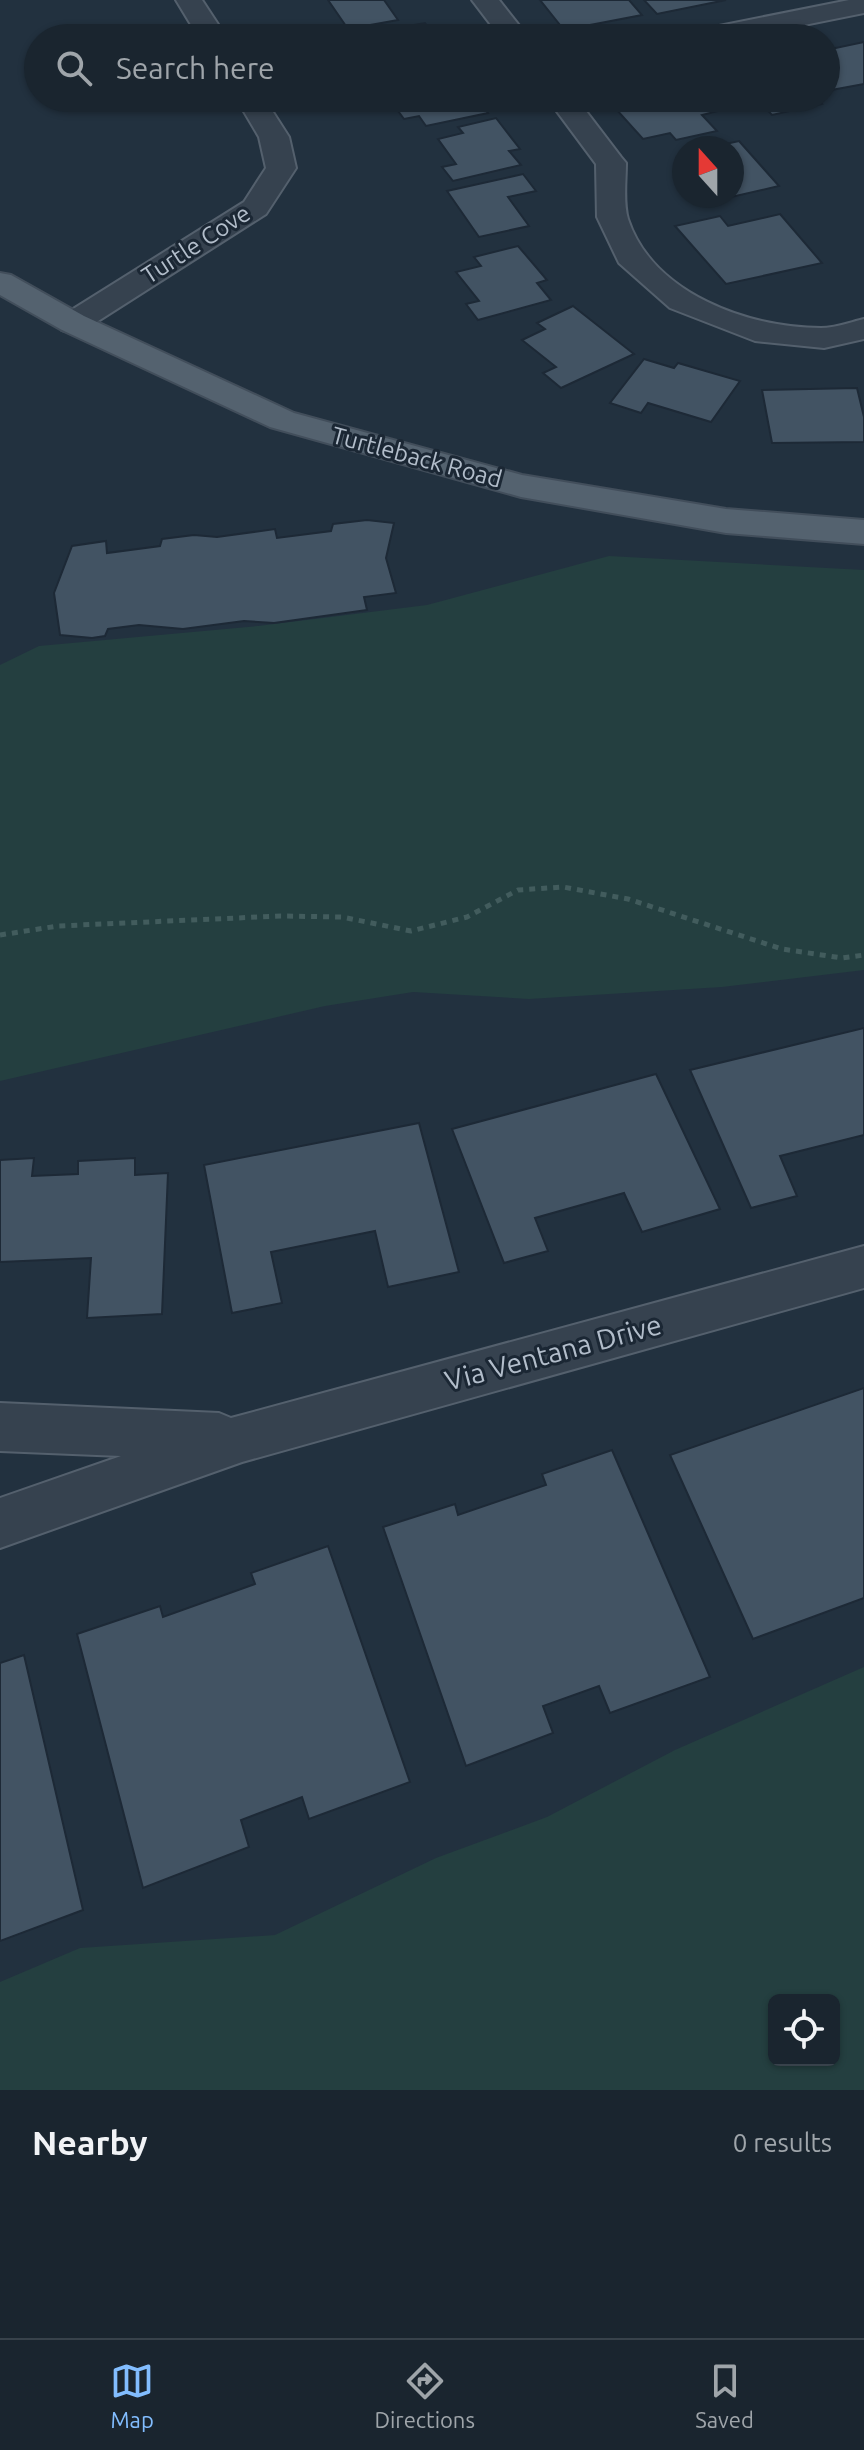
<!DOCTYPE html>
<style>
:root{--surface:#1a252f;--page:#27313b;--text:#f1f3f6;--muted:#9fa5aa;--line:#38424b;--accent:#82bdff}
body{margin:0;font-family:Ubuntu,sans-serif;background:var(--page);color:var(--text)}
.controls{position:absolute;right:24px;bottom:24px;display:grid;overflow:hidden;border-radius:12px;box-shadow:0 2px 6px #0004}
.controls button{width:72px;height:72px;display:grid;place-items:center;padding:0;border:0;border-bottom:2px solid var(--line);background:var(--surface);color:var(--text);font:40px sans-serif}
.compass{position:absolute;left:672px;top:136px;width:72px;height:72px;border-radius:50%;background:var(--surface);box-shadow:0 2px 6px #0004;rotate:339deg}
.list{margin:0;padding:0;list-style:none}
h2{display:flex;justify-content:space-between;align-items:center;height:104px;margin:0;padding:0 32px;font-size:34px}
h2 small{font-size:26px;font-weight:400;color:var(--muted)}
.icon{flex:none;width:44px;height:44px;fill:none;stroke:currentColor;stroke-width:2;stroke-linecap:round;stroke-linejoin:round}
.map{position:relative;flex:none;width:864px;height:2090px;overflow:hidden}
.search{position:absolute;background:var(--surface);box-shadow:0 2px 6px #0004;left:24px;right:24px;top:24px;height:88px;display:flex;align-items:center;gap:20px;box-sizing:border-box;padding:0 28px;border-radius:44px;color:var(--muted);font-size:30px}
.sheet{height:248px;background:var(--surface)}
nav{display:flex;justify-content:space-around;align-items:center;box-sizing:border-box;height:112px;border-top:2px solid var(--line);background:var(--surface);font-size:22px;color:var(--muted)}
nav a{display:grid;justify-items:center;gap:4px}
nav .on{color:var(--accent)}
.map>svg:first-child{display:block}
.green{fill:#243f40;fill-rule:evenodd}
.building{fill:#425363;stroke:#1d2936;stroke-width:2}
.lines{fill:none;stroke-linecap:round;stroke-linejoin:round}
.minor-casing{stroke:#54606d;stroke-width:4}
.major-casing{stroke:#424e5b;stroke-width:4}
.path{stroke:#425c5d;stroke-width:5;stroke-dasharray:6 6;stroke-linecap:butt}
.minor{fill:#36424f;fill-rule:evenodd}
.major{fill:#54626f;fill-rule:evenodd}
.labels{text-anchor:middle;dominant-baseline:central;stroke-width:6;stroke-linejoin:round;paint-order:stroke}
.far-street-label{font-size:24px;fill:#b2bdca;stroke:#1b2734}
.street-label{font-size:28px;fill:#b2bdca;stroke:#1b2734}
</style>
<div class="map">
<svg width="864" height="2090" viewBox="0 0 864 2090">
<rect width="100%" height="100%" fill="#22313f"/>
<!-- green -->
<g class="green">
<polygon points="609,556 864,570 864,970 722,987 529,999 413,992 325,1006 0,1081 0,665 39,646 258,626 427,605"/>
<path d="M864,1667v423h-864v-108l80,-34 195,-13 161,-77 111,-41 128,-67zM774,2000h60v60h-60z"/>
</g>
<!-- building -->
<g class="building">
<polygon points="328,0 384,0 398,20 348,29"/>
<polygon points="540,0 629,0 642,15 564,30"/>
<polygon points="644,0 726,0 657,14"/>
<polygon points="425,23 436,38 379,38 389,36 385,30"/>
<polygon points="864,42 864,84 826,91 826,50"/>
<polygon points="400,98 476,98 488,113 426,126 419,116 404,119 390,100"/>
<polygon points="606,98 711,98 722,110 702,115 717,131 676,140 670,133 643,139"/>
<polygon points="756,98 816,98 822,104 772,115"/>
<polygon points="496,118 520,149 509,151 521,165 453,181 442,167 456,164 438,139 463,133 458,127"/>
<polygon points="739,141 779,186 705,203 699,196 732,196 732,148 707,148"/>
<polygon points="523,174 536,191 508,197 529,226 479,237 447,191"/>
<polygon points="780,214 822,263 726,284 675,226 720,216 728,226"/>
<polygon points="518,246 547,280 537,283 551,300 478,320 466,304 479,301 456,272 481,266 474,257"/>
<polygon points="573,306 634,354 561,388 543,373 556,367 522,340 545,329 537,323"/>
<polygon points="644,359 674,368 678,363 740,381 711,422 648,403 641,413 610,403"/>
<polygon points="857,388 864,417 864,442 772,443 762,390"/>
<polygon points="367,520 394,523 386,558 396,593 364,597 367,610 274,623 244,621 183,629 139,625 108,629 105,636 92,638 60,635 54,593 72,546 106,541 107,553 160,546 162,539 194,535 217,537 275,529 277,538 331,531 333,524"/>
<polygon points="864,1028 864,1135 780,1156 797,1196 751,1208 690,1070"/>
<polygon points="656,1074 720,1209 642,1232 624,1193 535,1218 548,1251 504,1263 452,1129"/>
<polygon points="419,1123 459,1272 388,1287 375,1231 271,1252 282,1303 232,1313 204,1165"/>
<polygon points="34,1158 32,1176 78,1174 78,1161 135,1158 135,1175 168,1173 162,1314 87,1318 91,1258 0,1262 0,1160"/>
<polygon points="864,1388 864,1598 753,1639 670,1455"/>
<polygon points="612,1450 710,1677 610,1713 599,1686 543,1706 553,1733 466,1766 383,1527 455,1504 458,1515 546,1485 542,1474"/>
<polygon points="328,1546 410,1782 309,1819 302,1797 241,1820 249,1847 143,1888 77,1634 160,1606 163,1617 255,1584 251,1573"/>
<polygon points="24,1655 83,1910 0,1941 0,1663"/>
</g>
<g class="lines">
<defs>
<g id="minor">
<polygon points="176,0 202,0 227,38 199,38"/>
<polygon points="472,0 499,0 529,38 501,38"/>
<polygon points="849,0 864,0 864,13 740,38 685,38 689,32"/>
<polygon points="236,98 264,98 289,137 296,168 266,214 84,330 73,333 62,330 57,323 62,316 244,202 266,168 259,137"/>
<path d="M547,98h29l45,59 5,6c0,17 -3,40 2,56 25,75 121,109 193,109 14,0 30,-6 43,-9v20l-40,9 -69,-7 -85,-33 -51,-45 -22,-46 -1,-53z"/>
<polygon points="864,1246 864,1288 242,1462 0,1548 0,1498 121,1456 0,1451 0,1403 219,1413 231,1418"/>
</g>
<polygon id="major" points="0,273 11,275 84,316 294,413 522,475 726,509 864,520 864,544 726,533 521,497 270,427 62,330 0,295"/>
</defs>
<!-- minor casing -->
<use href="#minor" class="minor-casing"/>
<!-- major casing -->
<use href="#major" class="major-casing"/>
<!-- path -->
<polyline class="path" points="0,935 58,926 281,916 342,917 411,931 467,917 518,890 563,887 628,899 782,949 842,958 864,955"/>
<!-- minor -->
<use href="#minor" class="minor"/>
<!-- major -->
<use href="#major" class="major"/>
</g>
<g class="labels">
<!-- far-street labels -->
<g class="far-street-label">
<text transform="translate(196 244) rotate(-33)">Turtle Cove</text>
<text transform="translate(417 457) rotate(15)">Turtleback Road</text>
</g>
<!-- street labels -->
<g class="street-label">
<text transform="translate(553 1352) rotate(-15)">Via Ventana Drive</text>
</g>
</g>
</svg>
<div class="controls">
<button><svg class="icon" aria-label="locate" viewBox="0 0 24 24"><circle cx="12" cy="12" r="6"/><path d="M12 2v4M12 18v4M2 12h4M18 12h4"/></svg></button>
</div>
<svg class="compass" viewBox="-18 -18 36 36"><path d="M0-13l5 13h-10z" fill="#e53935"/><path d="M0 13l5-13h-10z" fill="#9fa5aa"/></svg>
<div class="search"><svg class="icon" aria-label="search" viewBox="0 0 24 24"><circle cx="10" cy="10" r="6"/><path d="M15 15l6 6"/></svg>Search here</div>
</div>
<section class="sheet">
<h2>Nearby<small>0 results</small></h2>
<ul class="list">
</ul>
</section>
<nav>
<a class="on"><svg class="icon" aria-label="map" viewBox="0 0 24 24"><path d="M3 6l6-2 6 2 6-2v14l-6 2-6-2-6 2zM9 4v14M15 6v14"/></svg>Map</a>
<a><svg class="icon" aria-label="directions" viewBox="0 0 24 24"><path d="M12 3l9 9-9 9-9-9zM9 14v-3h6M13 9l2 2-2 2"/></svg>Directions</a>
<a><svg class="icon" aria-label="saved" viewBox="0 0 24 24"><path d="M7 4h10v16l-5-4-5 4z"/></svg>Saved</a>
</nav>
